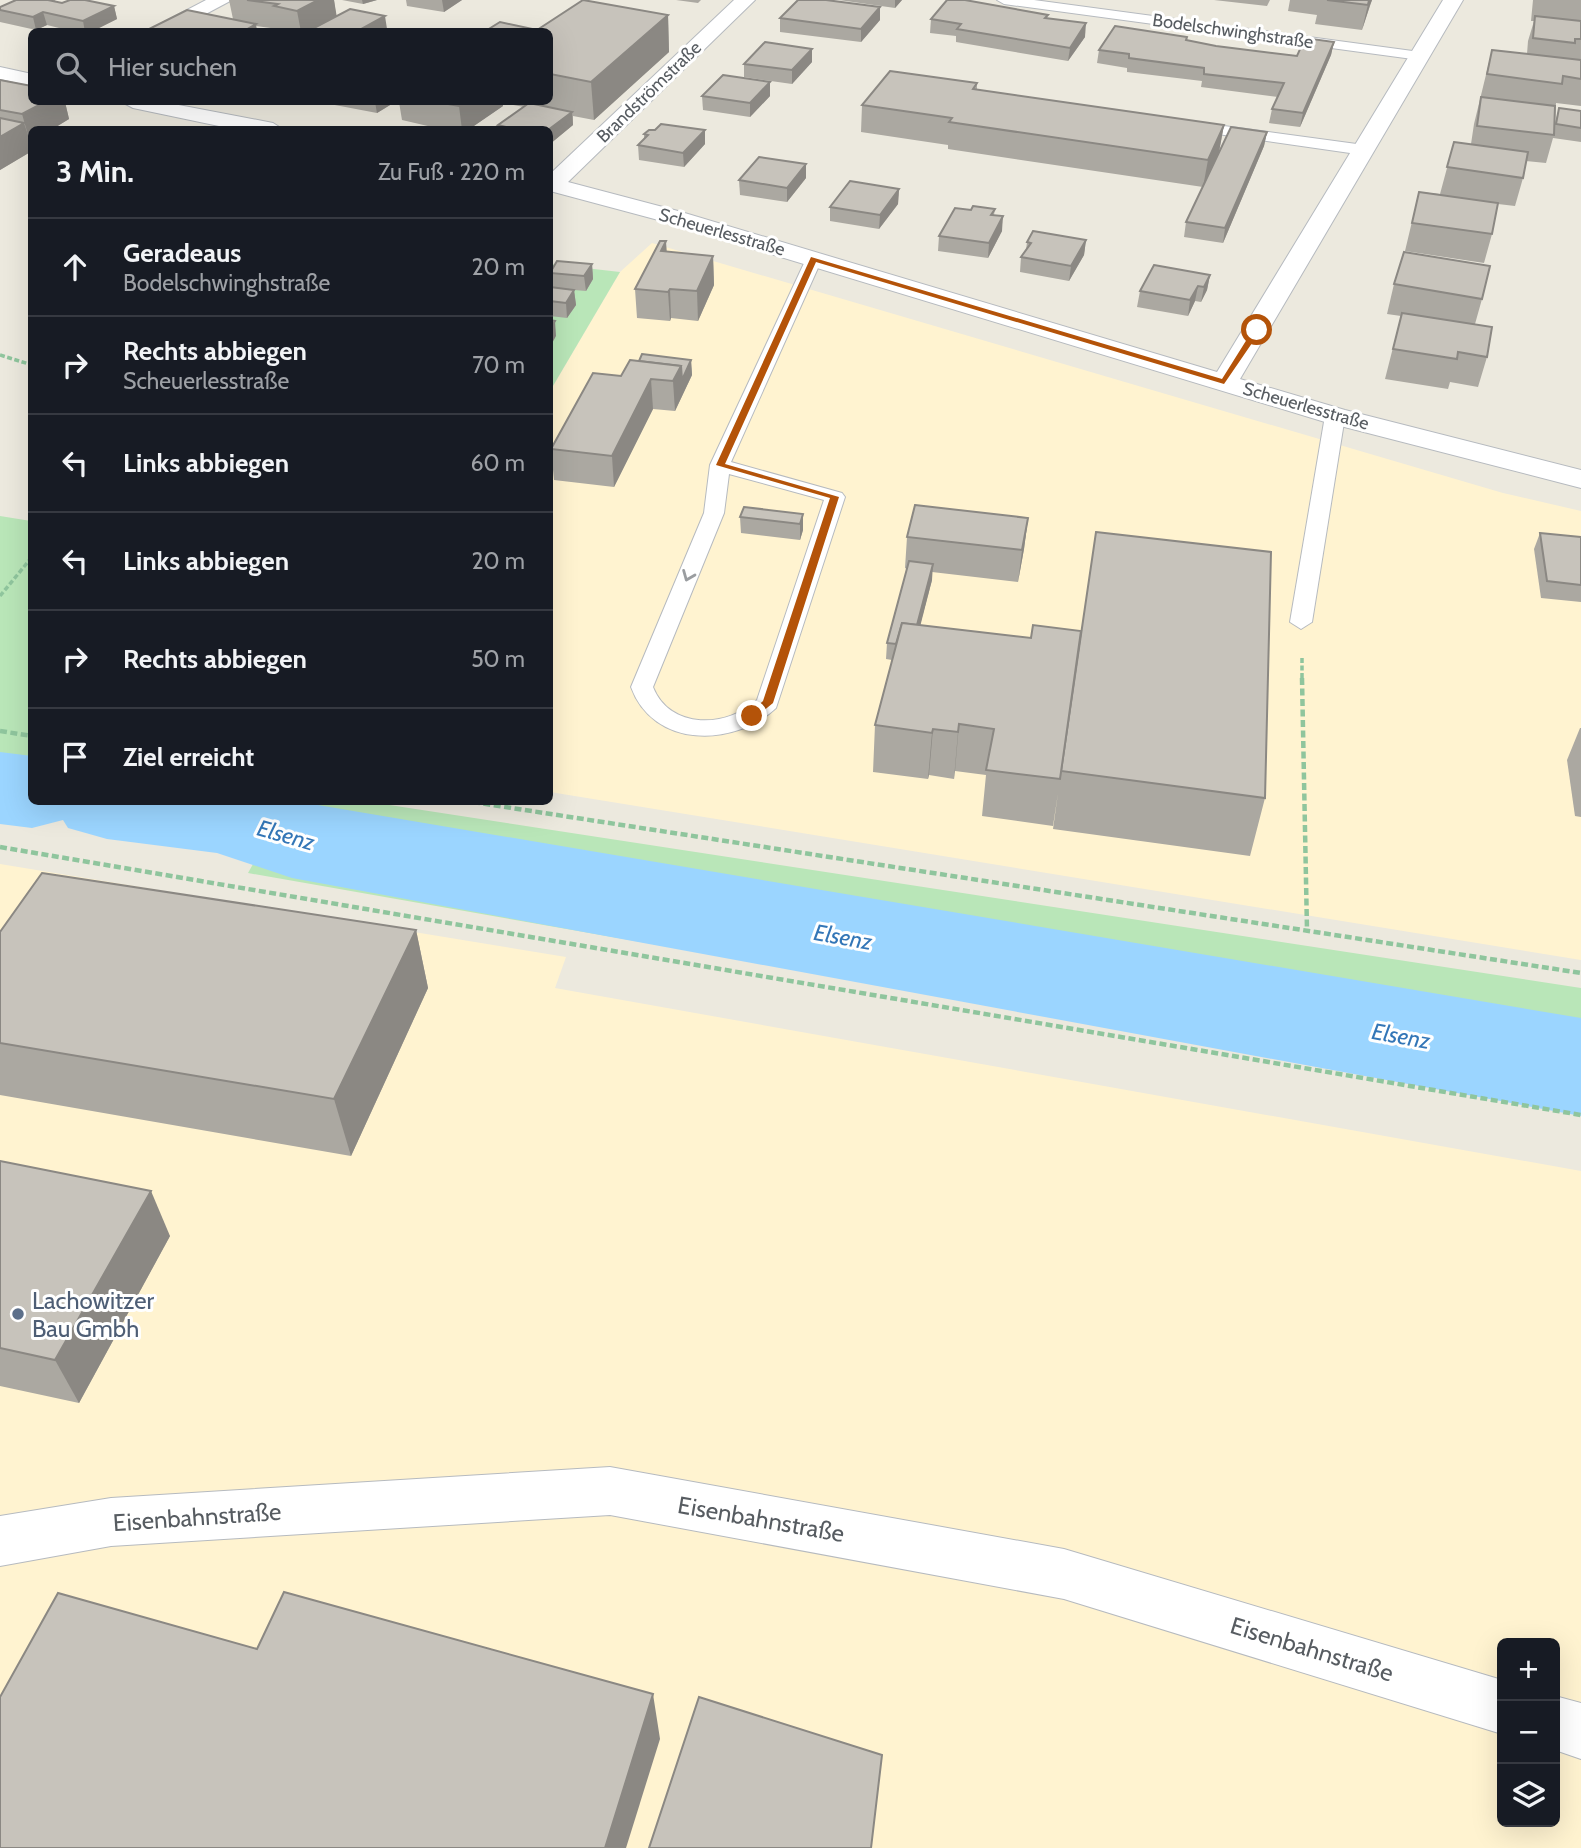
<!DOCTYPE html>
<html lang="de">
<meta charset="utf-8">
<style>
:root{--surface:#171b24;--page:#20242c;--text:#f1f3f6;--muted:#9ea1a6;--line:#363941}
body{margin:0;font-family:Cabin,sans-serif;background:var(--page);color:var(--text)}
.controls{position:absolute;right:21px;bottom:21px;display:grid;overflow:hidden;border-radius:10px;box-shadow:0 7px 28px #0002}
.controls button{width:63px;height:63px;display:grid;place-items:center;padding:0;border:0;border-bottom:2px solid var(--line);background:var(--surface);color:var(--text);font:35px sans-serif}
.stop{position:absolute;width:21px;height:21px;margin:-16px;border:5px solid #b45309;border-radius:50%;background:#fff}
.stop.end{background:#b45309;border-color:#fff;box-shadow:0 2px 7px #0008}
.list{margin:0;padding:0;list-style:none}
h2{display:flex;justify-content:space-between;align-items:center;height:91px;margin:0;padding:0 28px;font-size:30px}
h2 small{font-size:23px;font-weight:400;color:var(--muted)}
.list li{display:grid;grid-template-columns:46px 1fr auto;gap:21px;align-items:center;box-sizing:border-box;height:98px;padding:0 28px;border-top:2px solid var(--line)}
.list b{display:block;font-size:26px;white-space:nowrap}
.list p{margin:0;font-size:23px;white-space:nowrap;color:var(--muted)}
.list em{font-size:23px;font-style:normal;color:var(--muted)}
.icon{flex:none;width:38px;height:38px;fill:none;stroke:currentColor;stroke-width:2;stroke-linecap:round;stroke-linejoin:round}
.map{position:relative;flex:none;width:1581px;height:1848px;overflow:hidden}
.search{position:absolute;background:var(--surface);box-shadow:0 7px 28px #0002;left:28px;top:28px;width:525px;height:77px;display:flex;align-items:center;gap:18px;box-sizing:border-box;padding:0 24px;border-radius:10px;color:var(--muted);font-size:26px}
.panel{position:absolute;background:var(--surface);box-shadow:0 7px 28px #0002;left:28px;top:126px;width:525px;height:679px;border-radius:10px}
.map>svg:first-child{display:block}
.commercial{fill:#fff3d0;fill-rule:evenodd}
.green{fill:#b9e6b8}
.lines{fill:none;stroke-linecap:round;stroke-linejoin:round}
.river{fill:#9bd5ff;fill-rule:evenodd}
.lane-casing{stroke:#b6babf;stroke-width:2}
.street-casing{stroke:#b6babf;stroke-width:2}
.path-far1{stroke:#8fc59d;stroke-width:3.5;stroke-dasharray:5 2.5;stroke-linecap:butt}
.path{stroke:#8fc59d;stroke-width:4.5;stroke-dasharray:7 3.5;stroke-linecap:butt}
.lane{fill:#fff;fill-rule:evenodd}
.street{fill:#fff;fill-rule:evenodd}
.wall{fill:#aba8a1}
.shaded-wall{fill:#8b8883}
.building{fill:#c7c3bb;stroke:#8b8883;stroke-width:2}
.oneway{stroke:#9a9da0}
.route{fill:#b45309}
.service-dot{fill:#5c6f8a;stroke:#fff;stroke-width:2.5}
.labels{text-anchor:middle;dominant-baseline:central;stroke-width:6;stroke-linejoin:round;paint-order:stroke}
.far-street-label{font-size:18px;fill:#575c61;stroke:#fff}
.water-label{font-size:23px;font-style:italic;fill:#3376b7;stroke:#fff}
.near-service-label{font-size:24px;fill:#4e5e75;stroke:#fff;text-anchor:start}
.near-street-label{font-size:24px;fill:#575c61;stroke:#fff}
</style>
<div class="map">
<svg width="1581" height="1848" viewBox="0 0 1581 1848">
<rect width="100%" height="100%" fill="#ece9de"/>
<!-- commercial -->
<g class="commercial">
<polygon points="652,243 1503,493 1581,511 1581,960 550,792 550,391 620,272"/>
<path d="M0,864l566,93 -11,31 1026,183v677h-1581zM1502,1643h53v179h-53z"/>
</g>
<!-- green -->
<g class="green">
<polygon points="550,264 620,272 550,391"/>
<polygon points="0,516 31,521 31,776 0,772"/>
<polygon points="211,802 370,802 1581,988 1581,1107 248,873 282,812"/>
</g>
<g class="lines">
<!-- river -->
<polygon class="river" points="0,752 32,756 32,802 300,802 1581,1018 1581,1116 292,878 217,853 107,839 68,828 63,820 32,828 0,824"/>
<defs>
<g id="lane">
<polygon points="997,0 1034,0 1420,52 1427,56 1420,60 1004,4"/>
<polygon points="1187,121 1364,145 1372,150 1364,155 1182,129 1182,123"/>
<path d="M814,254l8,5 -91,203 111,31 3,4 -69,211c-43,40 -123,40 -145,-21l73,-174 6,-48 96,-206zM729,474l95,26 -67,200c-30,28 -87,30 -104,-13l71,-174z"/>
<polygon points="1335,410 1345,416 1312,622 1301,629 1290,622 1325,416"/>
</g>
<g id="street">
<polygon points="206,0 232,0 172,32 145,32"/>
<polygon points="734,0 755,0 568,182 678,211 1217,372 1443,0 1463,0 1240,379 1345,410 1581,470 1581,488 1325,422 662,221 550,191 550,174"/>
<polygon points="0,67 32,74 32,86 0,79"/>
<polygon points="122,102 163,102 273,123 284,130 238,130 133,108"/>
<polygon points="610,1467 1064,1549 1502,1680 1502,1734 1064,1599 610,1515 111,1546 0,1566 0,1516 111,1498"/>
<polygon points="1555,1696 1581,1703 1581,1759 1555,1750"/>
</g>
</defs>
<!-- lane casing -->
<use href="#lane" class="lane-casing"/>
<!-- street casing -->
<use href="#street" class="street-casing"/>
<!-- path-far1 -->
<g class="path-far1">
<polyline points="0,355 32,365"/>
<polyline points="0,596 32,557"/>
<polyline points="1302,658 1302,680"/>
</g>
<!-- path -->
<g class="path">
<polyline points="1302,678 1307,930"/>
<polyline points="0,731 32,736"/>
<polyline points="473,802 1581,973"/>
<polyline points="0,847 1581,1115"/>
</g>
<!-- lane -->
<use href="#lane" class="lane"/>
<!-- street -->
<use href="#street" class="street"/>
</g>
<!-- wall -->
<g class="wall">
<polygon points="16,0 55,0 56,2 62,3 114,6 117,19 91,32 75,32 47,25 36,30 0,22 0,7"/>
<polygon points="229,0 334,0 336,16 387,29 383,32 279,32 278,29 256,26 257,32 148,32 147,30 233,19"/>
<polygon points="342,0 377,0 363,4"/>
<polygon points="406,0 462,0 444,12 407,6"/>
<polygon points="583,0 668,15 669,52 594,120 573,116 573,125 550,144 550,130 498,130 498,125 524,107 502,103 503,106 468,130 445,130 402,120 399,102 550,102 550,32 484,32 500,22 537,30"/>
<polygon points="676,0 701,0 698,3"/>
<polygon points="839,0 902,0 895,8"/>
<polygon points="1214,0 1270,0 1267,6"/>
<polygon points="1290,0 1372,0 1362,30 1315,24 1317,15 1288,11"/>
<polygon points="1533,0 1581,0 1581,106 1556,103 1555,123 1559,108 1581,111 1581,142 1553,138 1546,163 1526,161 1523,178 1515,206 1498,204 1492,234 1484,263 1405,251 1419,192 1440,194 1454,142 1471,144 1474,124 1492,50 1527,54 1528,41 1534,21 1531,21"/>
<polygon points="880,7 880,20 861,42 780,32 780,18"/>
<polygon points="1047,18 1085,37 1068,61 956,42 956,36 930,33 931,19"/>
<polygon points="1186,40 1216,46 1297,56 1334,42 1331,55 1300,127 1269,123 1272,109 1278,97 1201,87 1202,81 1127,72 1127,68 1097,63 1099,50"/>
<polygon points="812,49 812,62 792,84 744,77 744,64"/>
<polygon points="0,80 32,102 65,102 69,119 51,130 32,130 32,141 30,142 32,151 0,170"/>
<polygon points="770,82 770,96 750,117 703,110 702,96"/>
<polygon points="977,83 977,90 1224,125 1219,151 1267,132 1264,146 1223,243 1184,237 1186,222 1203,187 948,149 948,145 861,132 862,105"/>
<polygon points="319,102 395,102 377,113"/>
<polygon points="655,130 705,144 684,167 639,160 638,145 644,139 644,134"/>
<polygon points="806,178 787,202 740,195 739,180"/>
<polygon points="899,189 898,204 879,229 830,221 830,207"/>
<polygon points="995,209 994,215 1002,231 988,258 938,251 939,236 971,210"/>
<polygon points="1086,240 1084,255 1069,281 1020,272 1021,257 1026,250 1027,242"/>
<polygon points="667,252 713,256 714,285 698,321 671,318 670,321 637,318 635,289"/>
<polygon points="592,264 593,279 586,291 574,290 576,305 567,318 550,316 550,287 551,288 550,272"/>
<polygon points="1210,275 1207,290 1201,302 1195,301 1188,316 1137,307 1140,291"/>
<polygon points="1394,284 1482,299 1475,324 1487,357 1478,387 1450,382 1448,389 1385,379 1401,316 1387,314"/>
<polygon points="691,360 692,375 675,411 653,409 614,487 554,480 551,449 621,376 639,361"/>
<polygon points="803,514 803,530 800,540 741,533 740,517"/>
<polygon points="1028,518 1024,549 1018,582 932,572 932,580 920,625 1265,798 1250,856 1053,829 1058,793 1053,826 982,816 986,775 955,771 954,779 929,775 928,779 873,772 875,725 892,660 886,659 887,643 907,569 905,568 907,537"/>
<polygon points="1540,533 1581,537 1581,602 1541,598 1534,549"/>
<polygon points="1580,728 1581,728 1581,817 1575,816 1567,760"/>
<polygon points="416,930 428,988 351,1156 0,1095 0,932"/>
<polygon points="0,1161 170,1236 79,1403 0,1386"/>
</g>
<!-- shaded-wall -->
<g class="shaded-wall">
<polygon points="318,0 334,0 337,18 312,29 311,32 301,32 297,11"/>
<polygon points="362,0 377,0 363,4"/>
<polygon points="442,0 462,0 444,12"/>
<polygon points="895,0 902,0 895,8"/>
<polygon points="1369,0 1372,0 1370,5 1362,30"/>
<polygon points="114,6 117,19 91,32 85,32 83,21"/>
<polygon points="880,7 880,20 861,42 861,29"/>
<polygon points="43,12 47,25 36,30 33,17"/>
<polygon points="668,15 669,52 594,120 591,82"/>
<polygon points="385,16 387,29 383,32 356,32"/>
<polygon points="1086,23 1085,37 1068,61 1070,48"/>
<polygon points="256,24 257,32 242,32"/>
<polygon points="1334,42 1331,55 1300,127 1303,113"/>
<polygon points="812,49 812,62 792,84 792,70"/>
<polygon points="770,82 770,96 750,117 750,103"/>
<polygon points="45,102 65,102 69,119 51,130 32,130 32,141 30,142 22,114"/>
<polygon points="375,102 395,102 377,113"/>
<polygon points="466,102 502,102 503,106 468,130 462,130 459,106"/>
<polygon points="572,112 573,125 550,144 550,130 548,130"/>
<polygon points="24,123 32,147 32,151 0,170 0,137"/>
<polygon points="1224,125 1219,152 1203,187 1208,160"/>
<polygon points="705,130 705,144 684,167 683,153"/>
<polygon points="1267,132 1264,146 1223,243 1225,228"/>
<polygon points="806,164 806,178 787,202 787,188"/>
<polygon points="899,189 898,204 879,229 880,215"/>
<polygon points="1003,216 1002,231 988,258 989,243"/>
<polygon points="1086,240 1084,255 1069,281 1071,266"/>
<polygon points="666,241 668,270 661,251"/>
<polygon points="713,256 714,285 698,321 697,291"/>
<polygon points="592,264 593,279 586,291 584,276"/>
<polygon points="1210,275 1207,290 1201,302 1204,287"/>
<polygon points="1198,286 1195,301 1188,316 1190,300"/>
<polygon points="670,289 671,318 670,321 668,292"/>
<polygon points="574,290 576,305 567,318 566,303"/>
<polygon points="555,321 556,336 550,347 550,329"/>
<polygon points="691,360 692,375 675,411 673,381 681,366"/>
<polygon points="651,379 653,409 614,487 612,456"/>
<polygon points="803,514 803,530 800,540 800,524"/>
<polygon points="1028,518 1024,549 1018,582 1022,550"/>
<polygon points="933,564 932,580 911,662 912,646"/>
<polygon points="959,724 955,771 954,779 958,732"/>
<polygon points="933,729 929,775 928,779 932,733"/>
<polygon points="416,930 428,988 351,1156 334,1099"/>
<polygon points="151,1191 170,1236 79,1403 55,1360"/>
<polygon points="653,1694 660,1739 626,1848 605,1848"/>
</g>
<!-- building -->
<g class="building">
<polygon points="16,0 48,0 62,3 70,0 85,0 114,6 83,21 43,12 33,17 0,10 0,7"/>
<polygon points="247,0 318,0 297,11 274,6 278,4"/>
<polygon points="583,0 668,15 591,82 550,74 550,32 484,32 500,22 537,30"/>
<polygon points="798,0 826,0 880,7 861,29 780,18"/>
<polygon points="947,0 965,0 1048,15 1045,18 1086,23 1070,48 957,29 961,24 931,19"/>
<polygon points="1327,0 1369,0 1368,5"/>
<polygon points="350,9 385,16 356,32 322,32 312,29"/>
<polygon points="187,10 256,24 242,32 159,32 147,30"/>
<polygon points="1535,16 1581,21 1581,39 1575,39 1575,43 1533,38"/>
<polygon points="1115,26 1187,37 1186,40 1216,46 1297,56 1305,38 1334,42 1303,113 1272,109 1284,83 1204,74 1204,68 1129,58 1129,54 1099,50"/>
<polygon points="765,42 812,49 792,70 744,64"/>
<polygon points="1492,50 1581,60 1581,79 1563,76 1562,84 1487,74"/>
<polygon points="890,71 977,83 973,89 1224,125 1208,160 949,122 952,118 862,105"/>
<polygon points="723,75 770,82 750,103 702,96"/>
<polygon points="0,80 32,86 32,102 45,102 22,114 0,110"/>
<polygon points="1481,97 1555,106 1554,135 1477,126"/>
<polygon points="437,102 466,102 459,106"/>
<polygon points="529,103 572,112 548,130 518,130 498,125"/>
<polygon points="1559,108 1581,111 1581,128 1556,124"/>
<polygon points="0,118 24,123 0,137"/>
<polygon points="661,124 705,130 683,153 638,145 648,135 644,134 649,130 655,130"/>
<polygon points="1231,127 1267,132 1225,228 1186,222"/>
<polygon points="1454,142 1528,152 1523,178 1447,167"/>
<polygon points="759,157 806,164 787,188 739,180"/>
<polygon points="850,181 899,189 880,215 830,207"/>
<polygon points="1419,192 1498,203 1492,234 1412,223"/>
<polygon points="973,206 995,209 991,215 1003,216 989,243 939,236 955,208 971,210"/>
<polygon points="1033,231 1086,240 1071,266 1021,257 1031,243 1027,242"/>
<polygon points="660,241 666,241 661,251 713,256 697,291 670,289 668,292 635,289"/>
<polygon points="1404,252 1490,266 1482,299 1394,284"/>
<polygon points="557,261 592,264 584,276 550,273"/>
<polygon points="1154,265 1210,275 1204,287 1198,286 1190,300 1140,291"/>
<polygon points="550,287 574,290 566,303 550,301"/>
<polygon points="1402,313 1492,327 1487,357 1458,352 1457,359 1393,349"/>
<polygon points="550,320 555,321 550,329"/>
<polygon points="642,354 691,360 682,380 681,366 639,361"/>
<polygon points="630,360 681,366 673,381 651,379 612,456 551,449 593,373 621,376"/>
<polygon points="915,505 1028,518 1022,550 907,537"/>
<polygon points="744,507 803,514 800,524 740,517"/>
<polygon points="1096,532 1271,552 1265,798 1061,771"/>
<polygon points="1540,533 1581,537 1581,585 1547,581"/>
<polygon points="909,561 933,564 917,625 902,623 896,644 887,643"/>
<polygon points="902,623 1031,638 1033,625 1081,631 1060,779 986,770 994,729 959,724 958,732 933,729 932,733 875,725"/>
<polygon points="42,873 416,930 334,1099 0,1043 0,932"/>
<polygon points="0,1161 151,1191 55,1360 0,1348"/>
<polygon points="284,1592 653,1694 605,1848 0,1848 0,1697 58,1593 257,1649"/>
<polygon points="699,1697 882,1755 871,1848 649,1848"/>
</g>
<!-- one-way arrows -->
<defs><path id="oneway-chevron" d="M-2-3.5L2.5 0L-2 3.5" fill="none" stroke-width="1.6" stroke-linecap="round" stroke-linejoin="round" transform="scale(1.75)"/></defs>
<use class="oneway" href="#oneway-chevron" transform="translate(688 576) rotate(112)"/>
<!-- route -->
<polygon class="route" points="811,257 1222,379 1254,328 1261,330 1224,384 816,262 725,464 839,497 773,703 752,720 747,716 763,701 830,498 716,465"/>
<!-- markers -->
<circle class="service-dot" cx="18" cy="1314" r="7"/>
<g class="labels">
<!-- far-street labels -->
<g class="far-street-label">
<text transform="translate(1233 31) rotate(8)">Bodelschwinghstraße</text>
<text transform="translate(649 92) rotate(-44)">Brandströmstraße</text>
<text transform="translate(722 232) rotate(16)">Scheuerlesstraße</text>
<text transform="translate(1306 406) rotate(16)">Scheuerlesstraße</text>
</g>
<!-- water labels -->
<g class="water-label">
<text transform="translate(286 835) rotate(16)">Elsenz</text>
<text transform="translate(843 937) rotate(10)">Elsenz</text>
<text transform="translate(1401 1036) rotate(10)">Elsenz</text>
</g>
<!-- near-service labels -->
<g class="near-service-label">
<text x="32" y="1300">Lachowitzer<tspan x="32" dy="28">Bau Gmbh</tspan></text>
</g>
<!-- near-street labels -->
<g class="near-street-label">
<text transform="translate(197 1517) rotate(-4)">Eisenbahnstraße</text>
<text transform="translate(761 1519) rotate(10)">Eisenbahnstraße</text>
<text transform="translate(1312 1649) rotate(17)">Eisenbahnstraße</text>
</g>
</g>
</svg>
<div class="controls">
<button>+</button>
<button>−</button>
<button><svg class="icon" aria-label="layers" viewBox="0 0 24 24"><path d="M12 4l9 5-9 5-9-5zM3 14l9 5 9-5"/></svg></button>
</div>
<div class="stop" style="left:1257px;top:330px"></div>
<div class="stop end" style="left:752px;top:716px"></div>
<div class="search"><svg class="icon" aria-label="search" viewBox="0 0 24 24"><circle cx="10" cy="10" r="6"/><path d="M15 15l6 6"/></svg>Hier suchen</div>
<section class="panel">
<h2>3 Min.<small>Zu Fuß · 220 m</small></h2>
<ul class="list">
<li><svg class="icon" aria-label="ahead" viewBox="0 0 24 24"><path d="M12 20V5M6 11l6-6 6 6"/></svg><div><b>Geradeaus</b><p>Bodelschwinghstraße</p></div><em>20 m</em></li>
<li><svg class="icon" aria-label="right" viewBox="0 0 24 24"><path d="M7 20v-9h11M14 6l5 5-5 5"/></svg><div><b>Rechts abbiegen</b><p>Scheuerlesstraße</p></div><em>70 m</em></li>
<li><svg class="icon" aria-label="left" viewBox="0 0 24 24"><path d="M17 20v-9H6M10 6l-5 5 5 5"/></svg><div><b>Links abbiegen</b></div><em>60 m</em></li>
<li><svg class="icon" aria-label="left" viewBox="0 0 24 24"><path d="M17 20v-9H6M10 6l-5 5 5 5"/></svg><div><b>Links abbiegen</b></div><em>20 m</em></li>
<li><svg class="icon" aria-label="right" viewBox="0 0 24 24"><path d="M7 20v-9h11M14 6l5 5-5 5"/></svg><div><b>Rechts abbiegen</b></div><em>50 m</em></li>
<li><svg class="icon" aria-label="arrive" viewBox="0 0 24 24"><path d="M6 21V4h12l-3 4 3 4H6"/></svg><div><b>Ziel erreicht</b></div></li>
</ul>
</section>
</div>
